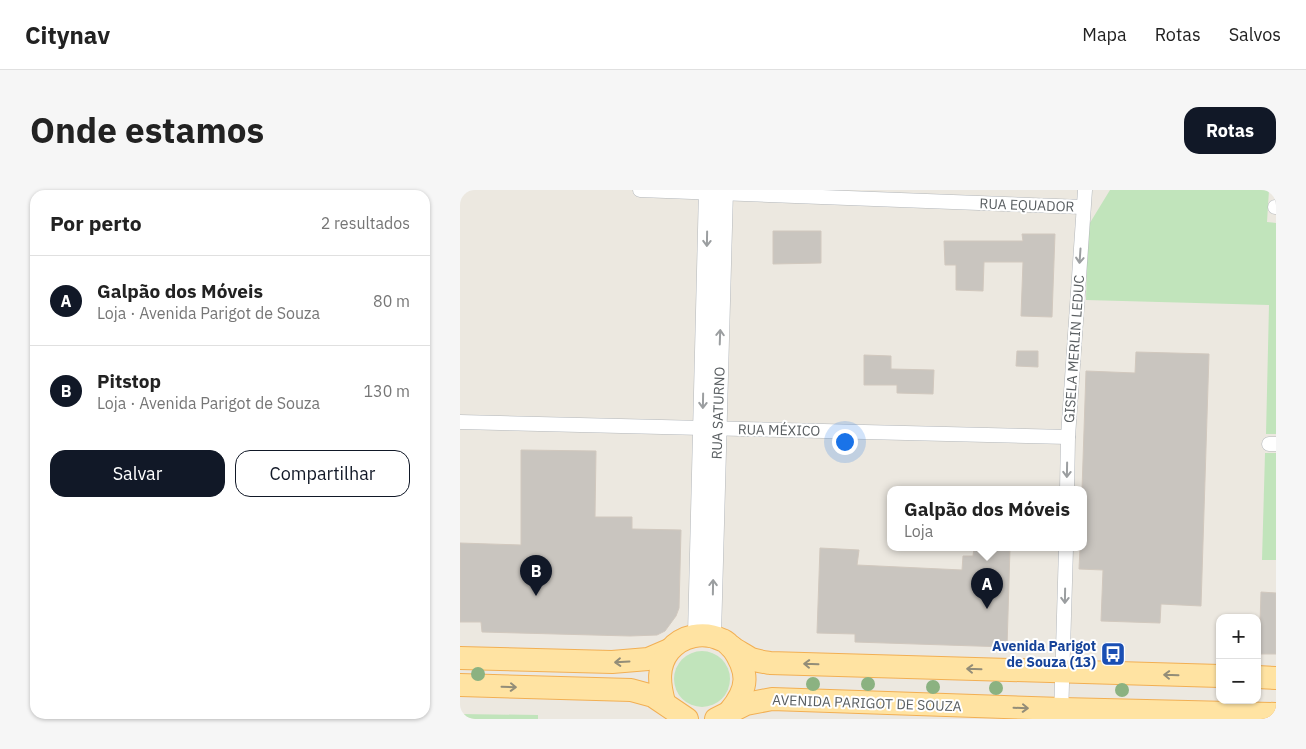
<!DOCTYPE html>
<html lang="pt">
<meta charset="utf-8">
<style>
:root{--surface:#fff;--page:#f6f6f6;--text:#222;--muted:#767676;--line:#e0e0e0;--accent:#111827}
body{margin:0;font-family:"IBM Plex Sans",sans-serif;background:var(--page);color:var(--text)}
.controls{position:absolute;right:15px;bottom:15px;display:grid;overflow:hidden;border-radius:10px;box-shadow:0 1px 4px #0004}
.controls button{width:45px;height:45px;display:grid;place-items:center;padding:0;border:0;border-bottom:1px solid var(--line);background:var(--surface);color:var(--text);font:25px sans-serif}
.you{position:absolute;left:384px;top:251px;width:18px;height:18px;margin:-12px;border:4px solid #fff;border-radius:50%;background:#1a73e8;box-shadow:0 0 0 8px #1a73e833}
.badge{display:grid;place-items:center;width:32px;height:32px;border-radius:50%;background:var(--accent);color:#fff;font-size:16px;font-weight:700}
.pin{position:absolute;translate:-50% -41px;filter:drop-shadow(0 1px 2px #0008)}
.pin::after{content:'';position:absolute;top:26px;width:18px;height:15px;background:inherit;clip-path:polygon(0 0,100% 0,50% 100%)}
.popup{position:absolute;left:427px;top:296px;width:200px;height:65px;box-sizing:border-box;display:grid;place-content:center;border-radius:10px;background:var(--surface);filter:drop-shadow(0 1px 4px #0005);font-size:16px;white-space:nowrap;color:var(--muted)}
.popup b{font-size:19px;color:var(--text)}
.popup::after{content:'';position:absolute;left:50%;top:100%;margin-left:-10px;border:10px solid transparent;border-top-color:var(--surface)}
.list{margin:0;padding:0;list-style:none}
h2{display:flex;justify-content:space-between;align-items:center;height:65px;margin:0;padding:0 20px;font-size:21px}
h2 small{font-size:16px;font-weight:400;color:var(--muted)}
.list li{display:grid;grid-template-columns:32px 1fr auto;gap:15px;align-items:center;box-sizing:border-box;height:90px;padding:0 20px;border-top:1px solid var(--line)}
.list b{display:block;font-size:19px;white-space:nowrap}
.list p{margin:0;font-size:16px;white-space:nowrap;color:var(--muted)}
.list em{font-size:16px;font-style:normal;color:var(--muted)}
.actions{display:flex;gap:10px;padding:15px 20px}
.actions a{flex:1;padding:11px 0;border:1px solid var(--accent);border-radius:15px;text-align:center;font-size:18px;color:var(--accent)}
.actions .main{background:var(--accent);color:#fff}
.map{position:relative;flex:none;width:816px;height:529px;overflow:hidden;border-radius:15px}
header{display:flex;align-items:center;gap:30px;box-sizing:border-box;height:70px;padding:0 25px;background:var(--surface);border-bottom:1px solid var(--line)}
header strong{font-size:24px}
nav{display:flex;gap:28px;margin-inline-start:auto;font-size:18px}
.intro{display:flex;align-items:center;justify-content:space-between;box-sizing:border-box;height:120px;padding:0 30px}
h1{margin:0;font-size:35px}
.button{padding:12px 22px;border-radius:15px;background:var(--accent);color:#fff;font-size:18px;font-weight:700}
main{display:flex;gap:30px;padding:0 30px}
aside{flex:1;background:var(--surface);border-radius:15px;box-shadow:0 1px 4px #0004}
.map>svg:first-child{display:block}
.green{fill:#c1e4bb}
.building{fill:#c9c5bf;stroke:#d1c8be}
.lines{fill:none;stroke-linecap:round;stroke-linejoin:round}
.minor-casing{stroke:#b3b7bb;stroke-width:15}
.tertiary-casing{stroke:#b3b7bb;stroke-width:19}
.primary-casing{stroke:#f2af53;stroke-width:24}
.minor{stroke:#fff;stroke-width:14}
.tertiary{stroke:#fff;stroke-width:18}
.primary{stroke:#ffe3a2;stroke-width:22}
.tree{fill:#8bb281}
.oneway{stroke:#9b9ea0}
.oneway2{stroke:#938d78}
.labels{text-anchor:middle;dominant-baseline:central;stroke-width:4;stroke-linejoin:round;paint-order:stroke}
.street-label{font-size:14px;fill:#595e61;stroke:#fff}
.transit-label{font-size:14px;font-weight:bold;fill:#164399;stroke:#fff;text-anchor:end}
</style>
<header>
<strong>Citynav</strong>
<nav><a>Mapa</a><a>Rotas</a><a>Salvos</a></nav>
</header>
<div class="intro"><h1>Onde estamos</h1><a class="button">Rotas</a></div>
<main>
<aside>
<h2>Por perto<small>2 resultados</small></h2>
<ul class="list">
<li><span class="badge">A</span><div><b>Galpão dos Móveis</b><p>Loja · Avenida Parigot de Souza</p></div><em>80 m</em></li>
<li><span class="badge">B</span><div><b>Pitstop</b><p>Loja · Avenida Parigot de Souza</p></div><em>130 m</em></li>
</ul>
<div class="actions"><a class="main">Salvar</a><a>Compartilhar</a></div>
</aside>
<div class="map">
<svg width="816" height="529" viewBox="0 0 816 529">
<rect width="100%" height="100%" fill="#ece8e0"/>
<!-- green -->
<g class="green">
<polygon points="650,0 809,0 807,32 816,33 816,244 806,244 809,115 626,110 628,36"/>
<polygon points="805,263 816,263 816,370 802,370"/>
<circle cx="242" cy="489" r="28"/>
<polygon points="0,524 78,525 78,529 0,529"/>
</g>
<!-- building -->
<g class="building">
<polygon points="313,41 361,41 361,73 313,74"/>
<polygon points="562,44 595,44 592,127 561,126 563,72 524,72 523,101 496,100 496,75 485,75 484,51 563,51"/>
<polygon points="557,161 578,161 578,177 556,176"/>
<polygon points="676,162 749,164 741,416 701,414 700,433 641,431 643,380 619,379 620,358 623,358 623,300 622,300 626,181 675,183"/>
<polygon points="404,165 431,166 431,179 474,180 473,204 437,203 437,195 404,195"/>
<polygon points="61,260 136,261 135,327 172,327 172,339 221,340 219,418 216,426 205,441 197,445 170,446 22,442 21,432 0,432 0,353 61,355"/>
<polygon points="360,358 399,360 397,375 502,380 503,366 513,366 514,358 550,358 547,457 395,452 395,444 357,443"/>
<polygon points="801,402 816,403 816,464 799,464"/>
</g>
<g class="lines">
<defs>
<g id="minor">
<polyline points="180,0 623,17"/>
<polyline points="815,17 816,17"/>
<polyline points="0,232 608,247"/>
<polyline points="809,254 816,254"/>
<polyline points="607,300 608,247 625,0"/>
<polyline points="601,527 606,358"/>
</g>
<g id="tertiary">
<polyline points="237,445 248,0"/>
<polyline points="252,445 264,0"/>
</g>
<g id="primary">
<polyline points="0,468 152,472 188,469 209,460"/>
<polyline points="797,487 816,488"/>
<polyline points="0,495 171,500 193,506 227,529"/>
<path d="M204,512c-5,-18 -7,-36 5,-51 13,-16 35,-20 53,-11 4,1 6,4 9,7 6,4 14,8 20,12 6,2 13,3 19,4l450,13"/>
<path d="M270,521c19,-23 19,-39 2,-64"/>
<polyline points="256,529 286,514 312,509 602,519 816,524"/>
</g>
</defs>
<!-- minor casing -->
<use href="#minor" class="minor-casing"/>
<!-- tertiary casing -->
<use href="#tertiary" class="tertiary-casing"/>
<!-- primary casing -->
<use href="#primary" class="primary-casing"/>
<!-- minor -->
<use href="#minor" class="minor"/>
<!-- tertiary -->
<use href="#tertiary" class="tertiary"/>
<!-- primary -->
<use href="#primary" class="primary"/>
</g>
<!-- trees -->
<g class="tree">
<circle cx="18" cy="484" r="7"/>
<circle cx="353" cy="494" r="7"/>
<circle cx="408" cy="494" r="7"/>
<circle cx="473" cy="497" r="7"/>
<circle cx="536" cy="498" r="7"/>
<circle cx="662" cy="500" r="7"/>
</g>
<!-- one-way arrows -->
<defs><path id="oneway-shaft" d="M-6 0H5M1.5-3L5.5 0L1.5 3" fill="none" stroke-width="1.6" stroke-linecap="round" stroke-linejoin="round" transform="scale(1.25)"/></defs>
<g class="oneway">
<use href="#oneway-shaft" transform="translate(247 49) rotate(91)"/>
<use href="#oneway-shaft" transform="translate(620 66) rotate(94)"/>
<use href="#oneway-shaft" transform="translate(260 147) rotate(-88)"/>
<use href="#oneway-shaft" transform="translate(243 211) rotate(91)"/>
<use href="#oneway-shaft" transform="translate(607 280) rotate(91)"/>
<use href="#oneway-shaft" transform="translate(253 397) rotate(-89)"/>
<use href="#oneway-shaft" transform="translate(605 406) rotate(91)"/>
</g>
<g class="oneway2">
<use href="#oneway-shaft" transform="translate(162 472) rotate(177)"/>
<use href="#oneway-shaft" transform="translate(351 474) rotate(-178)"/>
<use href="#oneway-shaft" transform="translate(514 479) rotate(-178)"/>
<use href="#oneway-shaft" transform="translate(711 485) rotate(-178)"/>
<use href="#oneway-shaft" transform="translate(49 497) rotate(2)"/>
<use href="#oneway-shaft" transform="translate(561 518) rotate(2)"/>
</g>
<!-- icons -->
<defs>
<symbol id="bus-square" viewBox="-11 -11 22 22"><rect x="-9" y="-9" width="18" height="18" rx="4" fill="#1a4fb4" stroke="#fff"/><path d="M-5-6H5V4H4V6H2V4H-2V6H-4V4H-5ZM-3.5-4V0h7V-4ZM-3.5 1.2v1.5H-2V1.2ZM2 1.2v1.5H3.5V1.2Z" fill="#fff"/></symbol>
</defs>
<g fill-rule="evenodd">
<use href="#bus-square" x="639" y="450" width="28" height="28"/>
</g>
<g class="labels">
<!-- street labels -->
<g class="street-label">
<text transform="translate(567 15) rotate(2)">RUA EQUADOR</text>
<text transform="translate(614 159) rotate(-86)">GISELA MERLIN LEDUC</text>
<text transform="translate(258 223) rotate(-88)">RUA SATURNO</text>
<text transform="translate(319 240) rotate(1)">RUA MÉXICO</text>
<text transform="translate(407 513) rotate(2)">AVENIDA PARIGOT DE SOUZA</text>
</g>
<!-- transit labels -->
<g class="transit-label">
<text x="636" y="456">Avenida Parigot<tspan x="636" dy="16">de Souza (13)</tspan></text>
</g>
</g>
</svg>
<div class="controls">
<button>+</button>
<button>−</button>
</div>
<div class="you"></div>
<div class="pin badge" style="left:527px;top:419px">A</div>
<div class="popup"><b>Galpão dos Móveis</b>Loja</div>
<div class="pin badge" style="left:76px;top:406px">B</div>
</div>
</main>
